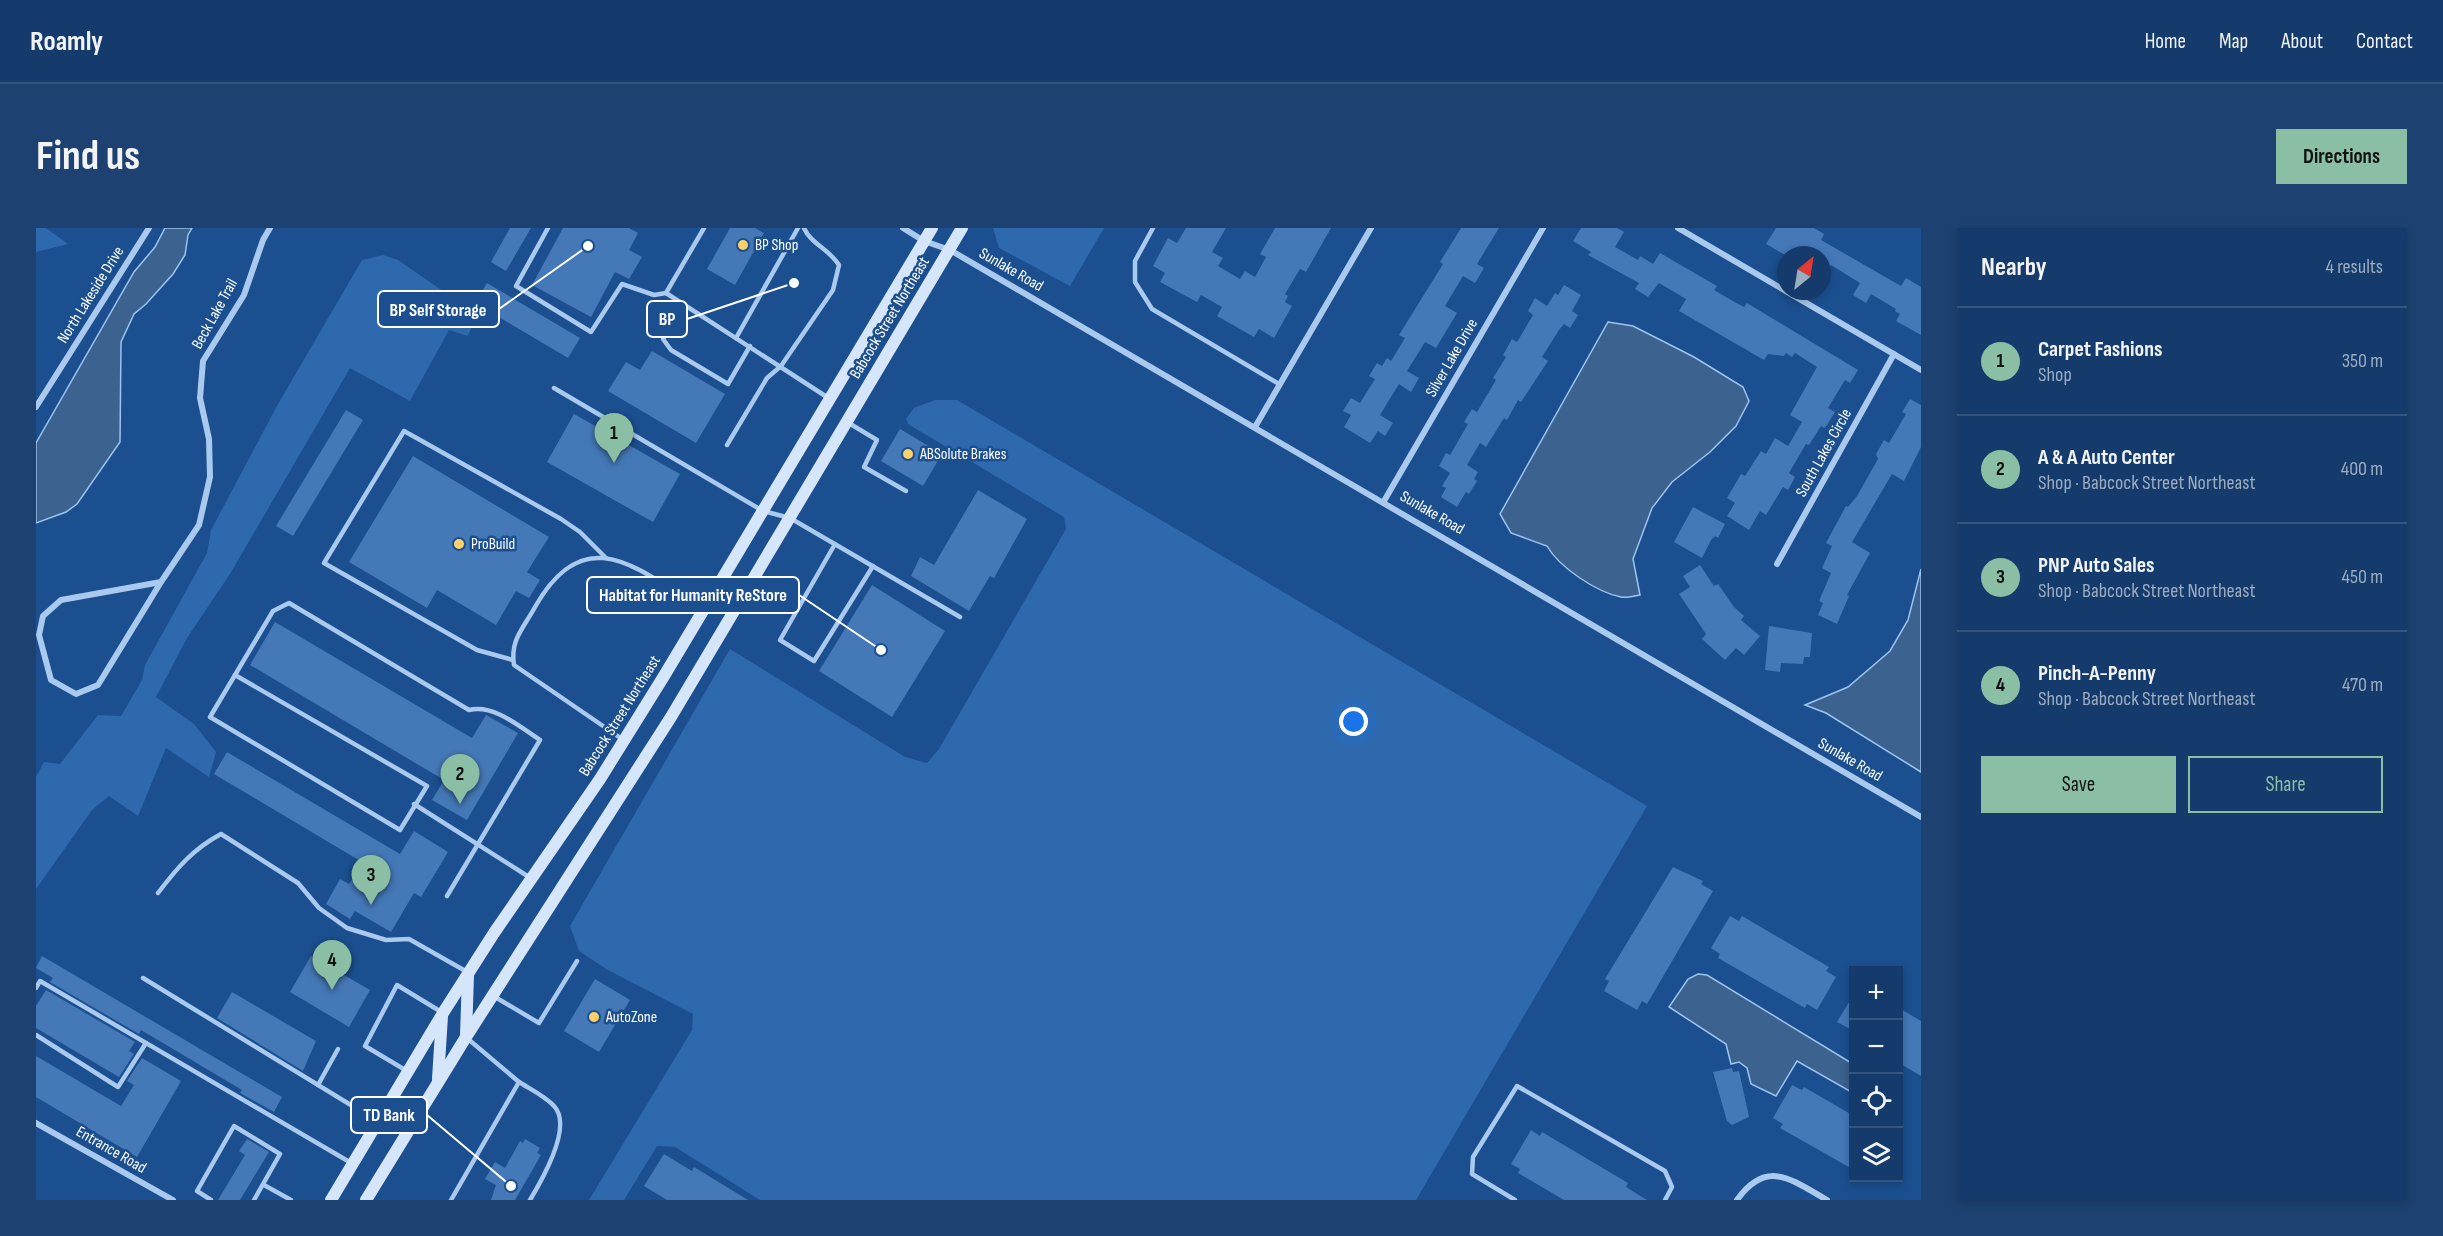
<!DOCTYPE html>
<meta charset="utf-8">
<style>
:root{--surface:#143b6b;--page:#1d4271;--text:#f1f3f6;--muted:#9dadc1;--line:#33557e;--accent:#8abfa5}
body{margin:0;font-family:"Sofia Sans Condensed",sans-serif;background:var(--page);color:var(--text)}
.controls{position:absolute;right:18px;bottom:18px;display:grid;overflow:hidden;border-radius:0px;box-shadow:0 3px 9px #0003}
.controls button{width:54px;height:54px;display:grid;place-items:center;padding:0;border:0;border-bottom:2px solid var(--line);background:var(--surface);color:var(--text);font:30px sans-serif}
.compass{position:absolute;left:1741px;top:18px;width:54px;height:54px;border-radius:50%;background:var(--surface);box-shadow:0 3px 9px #0003;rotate:30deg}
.you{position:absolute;left:1318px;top:494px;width:21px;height:21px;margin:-15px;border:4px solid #fff;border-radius:50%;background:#1a73e8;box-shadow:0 0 0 9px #1a73e833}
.badge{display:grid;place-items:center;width:39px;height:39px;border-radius:50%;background:var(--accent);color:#111;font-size:20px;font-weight:700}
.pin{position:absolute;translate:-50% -50px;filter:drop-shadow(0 2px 3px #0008)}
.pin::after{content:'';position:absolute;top:32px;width:21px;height:18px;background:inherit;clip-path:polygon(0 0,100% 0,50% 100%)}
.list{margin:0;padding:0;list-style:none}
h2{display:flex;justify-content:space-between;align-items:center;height:78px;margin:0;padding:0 24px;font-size:26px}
h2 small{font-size:20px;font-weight:400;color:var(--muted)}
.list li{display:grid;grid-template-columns:39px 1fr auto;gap:18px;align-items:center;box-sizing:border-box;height:108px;padding:0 24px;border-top:2px solid var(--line)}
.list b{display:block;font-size:22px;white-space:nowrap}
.list p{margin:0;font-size:20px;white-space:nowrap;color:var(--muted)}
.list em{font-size:20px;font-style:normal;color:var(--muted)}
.actions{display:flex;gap:12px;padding:18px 24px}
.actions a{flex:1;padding:14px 0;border:2px solid var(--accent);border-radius:0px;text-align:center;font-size:21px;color:var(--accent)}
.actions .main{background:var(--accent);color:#111}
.icon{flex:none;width:33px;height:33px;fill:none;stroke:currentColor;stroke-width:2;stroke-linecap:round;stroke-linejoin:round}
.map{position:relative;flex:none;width:1885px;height:972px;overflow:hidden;border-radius:0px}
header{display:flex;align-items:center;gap:36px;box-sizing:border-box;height:84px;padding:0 30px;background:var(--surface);border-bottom:2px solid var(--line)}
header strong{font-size:28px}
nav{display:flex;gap:33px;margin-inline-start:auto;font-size:21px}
.intro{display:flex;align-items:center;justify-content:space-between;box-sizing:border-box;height:144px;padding:0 36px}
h1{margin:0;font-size:42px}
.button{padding:15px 27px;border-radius:0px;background:var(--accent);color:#111;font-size:21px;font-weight:700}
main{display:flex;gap:36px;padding:0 36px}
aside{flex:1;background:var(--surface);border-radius:0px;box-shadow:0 3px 9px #0003}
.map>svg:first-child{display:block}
.green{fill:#2e69ad}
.water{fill:#3c6290;stroke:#9cc4f0;stroke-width:1.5}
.building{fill:#4478b7}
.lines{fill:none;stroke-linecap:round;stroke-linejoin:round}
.service{stroke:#a9c9ee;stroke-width:4.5}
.minor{stroke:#a9c9ee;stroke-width:6}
.secondary{stroke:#d6e6fa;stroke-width:12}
.poi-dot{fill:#ffd166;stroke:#1b4f8f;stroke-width:2}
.labels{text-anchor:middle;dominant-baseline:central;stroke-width:5;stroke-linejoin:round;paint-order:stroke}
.poi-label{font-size:16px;fill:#fff;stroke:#1b4f8f;text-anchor:start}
.street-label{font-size:16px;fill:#fff;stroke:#1b4f8f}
.leader{fill:none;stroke:#fff;stroke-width:2}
.callout-dot{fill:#fff;stroke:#1b4f8f;stroke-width:2}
.callout{fill:#1b4f8f;stroke:#fff;stroke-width:2}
.callout-label{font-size:18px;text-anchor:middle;font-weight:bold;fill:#fff}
</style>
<header>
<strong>Roamly</strong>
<nav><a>Home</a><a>Map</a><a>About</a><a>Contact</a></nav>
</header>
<div class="intro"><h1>Find us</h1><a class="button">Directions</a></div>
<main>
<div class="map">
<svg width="1885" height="972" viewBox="0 0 1885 972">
<rect width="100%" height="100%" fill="#1b4f8f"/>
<!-- green -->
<g class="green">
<polygon points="0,0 10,0 32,16 0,24"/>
<polygon points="957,0 1068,0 1034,58 963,20"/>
<polygon points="347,27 362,32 433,81 436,98 432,108 413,102 374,173 314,140 194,346 151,410 120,469 158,496 180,524 173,549 130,520 102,588 73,568 56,582 0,661 0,549 8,534 24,536 62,487 85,488 106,452 109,437 171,325 175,302 242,176 326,32"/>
<polygon points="899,172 921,172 1611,578 1380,972 724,972 639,919 621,918 588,972 553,972 656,802 657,786 570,741 543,723 534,698 694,421 869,529 891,535 903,521 1030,301 1028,289 872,196 870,191 878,180"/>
</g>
<!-- water -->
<g class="water">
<polygon points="129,0 156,0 152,7 149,27 137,46 110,76 98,86 85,114 84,214 41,276 30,284 0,295 0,215 98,44 119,19"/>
<path d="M1572,94l25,4 61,31 49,30 6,14 -13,25 -26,26 -38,30 -20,26 -19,51 7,36c-6,1 -14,3 -19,2 -25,-5 -62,-30 -74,-51l-36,-13 -11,-19z"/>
<polygon points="1885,341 1885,544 1790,485 1769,477 1812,459 1854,423 1872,392"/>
<polygon points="1662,746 1671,747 1817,836 1817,865 1761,833 1740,868 1715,856 1711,840 1703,834 1695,836 1690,816 1633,779 1652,751"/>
</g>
<!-- building -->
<g class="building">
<polygon points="474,0 495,0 470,43 455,34"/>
<polygon points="527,0 593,0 602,5 593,22 606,29 593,51 579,44 555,89 496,57"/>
<polygon points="694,0 719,0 728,5 699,57 671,41"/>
<polygon points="1150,0 1190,0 1176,24 1187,30 1182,38 1204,51 1209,43 1219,49 1230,29 1224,26 1239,0 1295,0 1270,44 1264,41 1249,66 1252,68 1249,74 1256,78 1238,110 1223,101 1218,109 1181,88 1186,79 1165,67 1161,74 1124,54 1129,45 1117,38 1132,10 1141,15"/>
<polygon points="1425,0 1463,0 1441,36 1448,40 1439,55 1427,48 1409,78 1421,85 1400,120 1389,114 1371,143 1383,150 1375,164 1363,156 1344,187 1357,195 1349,208 1342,203 1334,215 1308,199 1315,187 1307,183 1315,170 1324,175 1339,151 1333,148 1341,135 1346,138 1351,130 1355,133 1369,110 1363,107 1407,36 1404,34"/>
<polygon points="1545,0 1581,0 1588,4 1579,19 1602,32 1604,28 1617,36 1624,25 1681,58 1678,62 1695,72 1708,79 1711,75 1822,142 1814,155 1809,152 1792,180 1799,184 1791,197 1788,200 1785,198 1773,217 1770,216 1753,245 1759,249 1752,262 1747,259 1730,287 1724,283 1713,302 1691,288 1699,275 1691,270 1705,246 1709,248 1725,223 1730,226 1739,210 1752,218 1766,194 1754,187 1781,139 1759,125 1756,129 1750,125 1748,128 1732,126 1728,132 1643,83 1650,71 1623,55 1612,69 1599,61 1603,55 1552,27 1555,24 1537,13"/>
<polygon points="1740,0 1778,0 1788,6 1785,12 1865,58 1870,50 1885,59 1885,107 1860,93 1864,86 1859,83 1860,81 1835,66 1830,75 1817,67 1824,55 1795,37 1786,50 1786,27 1749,27 1730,16"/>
<polygon points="451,55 544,110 532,130 439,75"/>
<polygon points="1528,57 1545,67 1536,83 1542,87 1534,100 1528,96 1523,102 1506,129 1512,133 1485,174 1482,172 1471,192 1468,190 1450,219 1444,215 1431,237 1442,244 1438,251 1441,253 1433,266 1430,264 1421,279 1405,269 1410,260 1406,258 1414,245 1403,238 1410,225 1414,227 1432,196 1428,194 1436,181 1441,184 1460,152 1457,150 1470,129 1467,127 1476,111 1481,114 1497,87 1492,83 1499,70 1511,78 1519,65 1522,67"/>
<polygon points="616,123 689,166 660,215 572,163 590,134 604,142"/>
<polygon points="1874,171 1885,177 1885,219 1868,253 1856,246 1816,314 1834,325 1811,367 1813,368 1801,396 1782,387 1787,375 1783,373 1795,345 1786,340 1796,318 1790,315 1810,278 1812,279 1821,268 1842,231 1840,226 1848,212 1853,215 1870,186 1866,184"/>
<polygon points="310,182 327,192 257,308 240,298"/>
<polygon points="538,186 644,246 617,294 511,234"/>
<polygon points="864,201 906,226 887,258 845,233"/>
<polygon points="377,228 513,309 491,344 504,352 493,370 480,363 460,397 401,362 391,380 313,334"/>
<polygon points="942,262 991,291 958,350 954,348 933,383 875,348 884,329 898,337"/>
<polygon points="1657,279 1689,296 1682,310 1679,308 1675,312 1666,330 1638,314"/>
<polygon points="1664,337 1678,358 1682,356 1698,379 1708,388 1705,392 1724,408 1708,427 1700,420 1689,432 1666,411 1670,406 1643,366 1654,359 1647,348"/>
<polygon points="836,357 909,403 856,489 783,443"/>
<polygon points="239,394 436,510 450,487 482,505 431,592 396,572 408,552 214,437"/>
<polygon points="1733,398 1776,405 1774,429 1768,429 1767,436 1745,435 1744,444 1729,442"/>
<polygon points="191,524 364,626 378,603 412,624 385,669 378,665 355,704 319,683 314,691 290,676 304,651 313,656 326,634 178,546"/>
<polygon points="1637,639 1667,653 1665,656 1677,663 1611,776 1606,773 1601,782 1568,763 1573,753 1569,751"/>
<polygon points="1694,688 1703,693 1706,688 1793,739 1790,743 1800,749 1781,782 1771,776 1769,780 1682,730 1684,726 1675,720"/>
<polygon points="6,728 246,869 238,884 204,865 206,862 105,802 103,806 14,754 17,750 0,740"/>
<polygon points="275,728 334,762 313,799 254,764"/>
<polygon points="559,751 594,772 563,824 528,803"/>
<polygon points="10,762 99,814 93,823 98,826 83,849 0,800 0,778"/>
<polygon points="196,764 280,813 267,843 181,790"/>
<polygon points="1818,766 1818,803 1801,794"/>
<polygon points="1863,780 1885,793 1885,848 1863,835"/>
<polygon points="0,828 85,878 98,857 91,853 106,830 145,853 101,929 0,869"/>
<polygon points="1696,840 1697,844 1703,843 1713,889 1696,897 1691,893 1677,844"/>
<polygon points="1756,857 1766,862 1768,859 1818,888 1818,942 1744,900 1747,896 1737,890"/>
<polygon points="1495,902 1504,908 1506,904 1592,955 1590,959 1611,972 1528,972 1482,945 1484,941 1475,936"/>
<polygon points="211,911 233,924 204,972 182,972 209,927 203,923"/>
<polygon points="489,911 504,920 501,925 505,927 479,972 455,972 460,957 449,951 459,934 469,940 484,913 487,915"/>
<polygon points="628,926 656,943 658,939 712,972 631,972 608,958"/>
</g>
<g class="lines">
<!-- service -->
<g class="service">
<polyline points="512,0 480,58 555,104 586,56 618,67 630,65"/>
<polyline points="668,0 630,65 794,171"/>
<polyline points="1117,0 1099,33 1099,54 1116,81 1243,156"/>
<polyline points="647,76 627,111 635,122 692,156 714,118"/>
<polyline points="700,110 762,0"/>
<polyline points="518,160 727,283 754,290 924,389"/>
<polyline points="811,194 841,212 828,239 870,263"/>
<path d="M691,217l40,-67 14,-12 52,-76 6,-25c-11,-17 -28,-21 -35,-37"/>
<polyline points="799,316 744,412 778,433 837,338"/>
<polyline points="477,432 441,422 288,335 368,203 525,291 544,304 570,330"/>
<path d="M199,447l38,-64 16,-8 180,107c25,-6 51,17 71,30l-93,156"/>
<polygon points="199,447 391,558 364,602 174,489"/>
<path d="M586,511l-108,-74c-4,-25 9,-36 21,-58 51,-90 105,-36 167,2"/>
<polyline points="378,576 493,649"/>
<path d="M122,665c19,-25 35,-44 63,-59l77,49 21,25 28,20 39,12 23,-1 60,34"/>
<polyline points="107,750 341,893"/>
<polyline points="0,760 4,753 317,936"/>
<polyline points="459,769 503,795 541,733"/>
<polyline points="0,807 82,859 110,815"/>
<polyline points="371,843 329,818 361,757 407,785"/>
<path d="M483,854c11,7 26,14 35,24 19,20 -12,74 -24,94"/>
<polyline points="282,857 302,821"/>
<polyline points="228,957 255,972"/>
<polyline points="175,972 161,963 198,898 244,926 218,972"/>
<polyline points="415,972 483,854 432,811"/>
<polyline points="1479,972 1436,946 1437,929 1481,858 1629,943 1636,959 1629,972"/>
</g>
<!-- minor -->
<g class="minor">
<polyline points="867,0 888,13 914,22 1885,589"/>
<polyline points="1642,0 1885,142"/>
<polyline points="0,179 113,0"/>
<polyline points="1219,199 1335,0"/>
<polyline points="1348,273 1507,0"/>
<polyline points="1741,336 1858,126"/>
<polyline points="125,354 25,372 7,388 3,407 15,452 40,466 62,457 125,354 163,297 174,249 173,211 164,170 167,133 208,67 227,12 234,0"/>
<polyline points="0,895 137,972"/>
<path d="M1701,972c30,-42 55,-20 90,0"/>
</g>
<!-- secondary -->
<g class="secondary">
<polyline points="430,808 432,747"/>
<polyline points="402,851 406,788"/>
<polyline points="295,972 407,785 458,705 564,551 628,448 896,0"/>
<polyline points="330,972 430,809 635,489 926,0"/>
</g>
</g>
<!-- markers -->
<g class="poi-dot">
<circle cx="707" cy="17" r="6"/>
<circle cx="872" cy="226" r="6"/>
<circle cx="423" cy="316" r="6"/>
<circle cx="558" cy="789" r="6"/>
</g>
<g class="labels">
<!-- poi labels -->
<g class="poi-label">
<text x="719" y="17">BP Shop</text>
<text x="884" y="226">ABSolute Brakes</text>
<text x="435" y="316">ProBuild</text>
<text x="570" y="789">AutoZone</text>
</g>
<!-- street labels -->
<g class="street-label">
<text transform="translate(975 42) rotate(30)">Sunlake Road</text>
<text transform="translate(55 67) rotate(-58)">North Lakeside Drive</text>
<text transform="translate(179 86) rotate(-61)">Beck Lake Trail</text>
<text transform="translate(854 90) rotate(-59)">Babcock Street Northeast</text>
<text transform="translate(1416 130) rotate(-60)">Silver Lake Drive</text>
<text transform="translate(1788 225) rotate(-61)">South Lakes Circle</text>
<text transform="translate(1396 285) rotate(30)">Sunlake Road</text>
<text transform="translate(584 488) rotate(-58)">Babcock Street Northeast</text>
<text transform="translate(1814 532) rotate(30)">Sunlake Road</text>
<text transform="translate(75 922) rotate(30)">Entrance Road</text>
</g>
</g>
<!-- callouts -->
<path class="leader" d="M552 18L463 81M758 55L651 91M845 422L763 367M475 958L391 887"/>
<g class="callout-dot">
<circle cx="552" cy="18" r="6"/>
<circle cx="758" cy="55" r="6"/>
<circle cx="845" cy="422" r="6"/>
<circle cx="475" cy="958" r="6"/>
</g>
<g class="callout">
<rect x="342" y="63" width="121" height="36" rx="6"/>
<rect x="611" y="73" width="40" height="36" rx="6"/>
<rect x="551" y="349" width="212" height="36" rx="6"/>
<rect x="315" y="869" width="76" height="36" rx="6"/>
</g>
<g class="callout-label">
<text x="402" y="88">BP Self Storage</text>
<text x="631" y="97">BP</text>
<text x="657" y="373">Habitat for Humanity ReStore</text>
<text x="353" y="893">TD Bank</text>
</g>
</svg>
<div class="controls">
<button>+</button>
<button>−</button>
<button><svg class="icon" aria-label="locate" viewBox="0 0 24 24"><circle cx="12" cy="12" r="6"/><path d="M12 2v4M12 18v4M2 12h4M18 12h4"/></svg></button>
<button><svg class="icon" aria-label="layers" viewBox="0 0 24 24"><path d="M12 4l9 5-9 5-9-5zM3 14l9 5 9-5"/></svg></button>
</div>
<svg class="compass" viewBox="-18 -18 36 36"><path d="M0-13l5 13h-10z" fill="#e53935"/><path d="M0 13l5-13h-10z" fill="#9dadc1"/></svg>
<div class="you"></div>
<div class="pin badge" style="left:578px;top:235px">1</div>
<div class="pin badge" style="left:424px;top:576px">2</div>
<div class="pin badge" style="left:335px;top:677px">3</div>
<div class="pin badge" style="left:296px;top:762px">4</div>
</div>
<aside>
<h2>Nearby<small>4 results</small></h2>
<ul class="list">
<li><span class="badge">1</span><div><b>Carpet Fashions</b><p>Shop</p></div><em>350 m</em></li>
<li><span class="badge">2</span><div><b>A &amp; A Auto Center</b><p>Shop · Babcock Street Northeast</p></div><em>400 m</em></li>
<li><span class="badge">3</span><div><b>PNP Auto Sales</b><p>Shop · Babcock Street Northeast</p></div><em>450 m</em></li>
<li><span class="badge">4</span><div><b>Pinch-A-Penny</b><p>Shop · Babcock Street Northeast</p></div><em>470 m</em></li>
</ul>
<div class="actions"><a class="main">Save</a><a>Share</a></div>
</aside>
</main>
